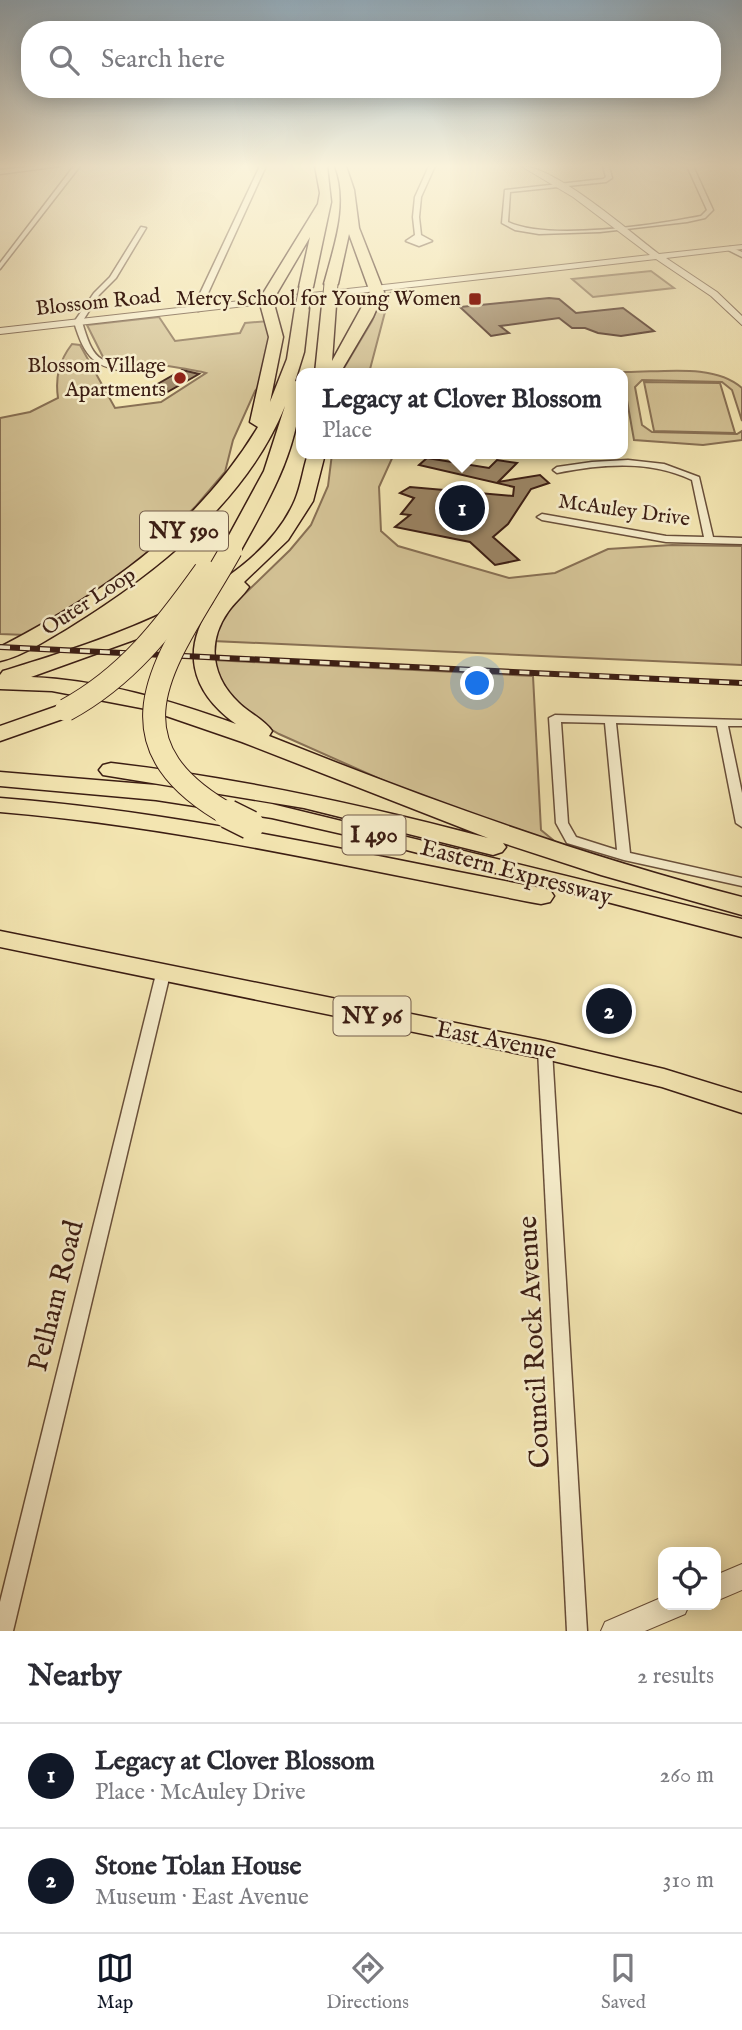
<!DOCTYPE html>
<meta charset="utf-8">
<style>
:root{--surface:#fff;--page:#f2f2f3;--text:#2b2b33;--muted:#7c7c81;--line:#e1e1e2;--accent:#111827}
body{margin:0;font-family:"IM FELL English",serif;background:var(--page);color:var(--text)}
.controls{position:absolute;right:21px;bottom:21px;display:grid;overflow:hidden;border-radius:14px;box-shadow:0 4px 18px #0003}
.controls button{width:63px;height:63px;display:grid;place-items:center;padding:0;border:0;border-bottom:2px solid var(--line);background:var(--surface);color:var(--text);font:35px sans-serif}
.you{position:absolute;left:478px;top:684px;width:24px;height:24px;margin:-18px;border:5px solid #fff;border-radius:50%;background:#1a73e8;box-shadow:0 0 0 10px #1a73e833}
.badge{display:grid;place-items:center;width:46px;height:46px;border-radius:50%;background:var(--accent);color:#fff;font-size:23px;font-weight:700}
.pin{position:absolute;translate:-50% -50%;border:4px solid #fff;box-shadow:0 2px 7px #0006}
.popup{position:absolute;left:296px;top:368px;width:332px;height:91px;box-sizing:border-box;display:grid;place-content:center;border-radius:14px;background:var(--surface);filter:drop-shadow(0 2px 5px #0005);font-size:23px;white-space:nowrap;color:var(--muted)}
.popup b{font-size:26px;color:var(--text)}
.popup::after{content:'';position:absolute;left:50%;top:100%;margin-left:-14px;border:14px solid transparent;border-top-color:var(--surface)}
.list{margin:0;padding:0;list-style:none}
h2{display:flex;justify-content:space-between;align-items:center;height:91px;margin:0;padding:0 28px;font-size:30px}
h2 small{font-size:23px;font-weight:400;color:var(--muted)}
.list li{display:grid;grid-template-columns:46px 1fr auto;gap:21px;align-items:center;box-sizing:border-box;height:105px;padding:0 28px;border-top:2px solid var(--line)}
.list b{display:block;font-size:26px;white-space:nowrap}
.list p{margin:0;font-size:23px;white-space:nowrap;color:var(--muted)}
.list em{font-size:23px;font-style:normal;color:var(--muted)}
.icon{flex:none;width:38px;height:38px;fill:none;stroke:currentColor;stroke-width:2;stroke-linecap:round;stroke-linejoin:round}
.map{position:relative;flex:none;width:742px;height:1631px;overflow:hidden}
.search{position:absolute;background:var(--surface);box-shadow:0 4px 18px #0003;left:21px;right:21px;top:21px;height:77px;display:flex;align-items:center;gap:18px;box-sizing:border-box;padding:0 24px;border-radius:28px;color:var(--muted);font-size:26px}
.sheet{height:301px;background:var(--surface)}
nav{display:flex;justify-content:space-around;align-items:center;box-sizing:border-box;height:98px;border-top:2px solid var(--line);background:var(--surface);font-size:19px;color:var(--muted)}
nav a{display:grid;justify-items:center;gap:4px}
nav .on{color:var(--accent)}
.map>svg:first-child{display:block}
.green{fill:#d4c396;stroke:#887054;stroke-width:2}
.building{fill:#9b8565;stroke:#3b1d13;stroke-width:2}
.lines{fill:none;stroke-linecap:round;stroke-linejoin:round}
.minor-casing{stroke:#694f3a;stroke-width:3}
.tertiary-casing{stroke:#694f3a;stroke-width:2}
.primary-casing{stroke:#3b1d13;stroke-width:3}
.motorway-casing{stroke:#3b1d13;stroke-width:3}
.minor{fill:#f7eecc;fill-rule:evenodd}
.tertiary{fill:#f7eecc;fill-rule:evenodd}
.primary{fill:#f3e5b1;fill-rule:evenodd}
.motorway{fill:#f3e5b1;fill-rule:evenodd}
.rail-casing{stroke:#3b1d13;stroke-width:6}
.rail{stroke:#f7eecc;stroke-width:3.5;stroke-dasharray:10;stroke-linecap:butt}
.motorway-bridge-far2-casing{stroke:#3b1d13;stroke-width:15;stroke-linecap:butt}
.motorway-bridge-far1-casing{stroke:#3b1d13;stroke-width:24;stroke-linecap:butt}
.motorway-bridge-casing{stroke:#3b1d13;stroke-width:31;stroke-linecap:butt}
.motorway-bridge-far2{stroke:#f3e5b1;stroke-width:13}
.motorway-bridge-far1{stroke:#f3e5b1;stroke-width:22}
.motorway-bridge{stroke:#f3e5b1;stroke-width:28}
.poi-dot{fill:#8f2418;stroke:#f7eecc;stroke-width:2.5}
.labels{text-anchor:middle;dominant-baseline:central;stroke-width:5;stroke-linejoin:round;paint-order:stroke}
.far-poi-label{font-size:21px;fill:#3b1d13;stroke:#f7eecc;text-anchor:end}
.far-street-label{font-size:21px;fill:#3b1d13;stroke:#f7eecc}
.shield{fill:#f7eecc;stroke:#735c4a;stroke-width:2}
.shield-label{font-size:23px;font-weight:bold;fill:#3b1d13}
.street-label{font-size:24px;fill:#3b1d13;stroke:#f7eecc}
.near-street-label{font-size:28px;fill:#3b1d13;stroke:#f7eecc}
</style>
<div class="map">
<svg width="742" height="1631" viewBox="0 0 742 1631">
<rect width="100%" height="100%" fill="#f3e5b1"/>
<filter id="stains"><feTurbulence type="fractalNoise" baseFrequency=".00286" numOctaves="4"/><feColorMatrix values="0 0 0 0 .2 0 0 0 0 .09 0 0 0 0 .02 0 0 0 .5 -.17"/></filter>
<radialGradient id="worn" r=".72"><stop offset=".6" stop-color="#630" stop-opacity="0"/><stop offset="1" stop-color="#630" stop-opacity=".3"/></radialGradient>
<!-- green -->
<g class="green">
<polygon points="651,271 674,288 593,297 572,279"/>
<polygon points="390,293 369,373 341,373 372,321 383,295"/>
<path d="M159,317l16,24 65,-8 5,-10 24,-2 2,7 -8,53 -8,10 -22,49 -8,32 -29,34 -48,47 -44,34 -78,48 -26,-1v-216l30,-6 28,-14c-3,-21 1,-37 14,-54l8,1 35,63 46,-6 45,-29c-7,-2 -57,-11 -63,-9 -12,2 -25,2 -38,-3l-18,-36z"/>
<path d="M622,372c36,1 91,-10 120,16v33l-10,-31 -10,-8 -80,-2 -7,7 7,38 10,7 85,2 5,-3v9l-39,5 -69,-5z"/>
<polygon points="644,382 720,383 735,433 654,431"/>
<polygon points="332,454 394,454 379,487 381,531 398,546 509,578 555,573 608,549 672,545 742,546 742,665 213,641 227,611 290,550 311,525 328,486"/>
<polygon points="212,660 533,676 541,830 558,844 416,795 279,734 253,719 232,701"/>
</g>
<!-- building -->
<g class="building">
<polygon points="549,298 559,299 576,313 623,308 654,331 621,336 598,333 585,328 572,328 559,318 500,326 509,333 491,336 460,307"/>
<polygon points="182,370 199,374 164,394 147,390"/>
<polygon points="427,458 489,468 497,460 517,463 498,482 540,475 549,483 531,489 508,524 493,537 519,560 495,565 470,542 395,527 410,515 401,514 414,498 400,493 410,487 513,496 514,487 419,465"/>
</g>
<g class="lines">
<defs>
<g id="minor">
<polygon points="37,166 60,166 0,174 0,170"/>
<polygon points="74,166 80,166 0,269 0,263"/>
<polygon points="260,166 266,166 204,302 205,309 198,311 196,302"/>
<polygon points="429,166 435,166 421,197 419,217 421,235 432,241 419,246 406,241 415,235 413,217 415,197"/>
<path d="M603,166h6l3,12 -6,4 -96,10 -2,30c40,19 148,3 193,-6l6,-6 -20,-44h6l20,44 -8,8 -18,4 -87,10 -61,2 -24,-4 -13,-7 3,-33 98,-11 3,-2z"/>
<path d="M141,227l5,1 -30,50 -17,17 -17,27c11,37 15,40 53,46v4h-3c-38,-4 -47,-14 -58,-50l20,-29 16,-16z"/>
<polygon points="730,247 742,252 742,257 728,250 727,249"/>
<path d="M628,460l36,4 35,13 14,60 29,1v6l-76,-2 -124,-22 -5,-3 5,-3 124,22 38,1 -12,-57c-43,-20 -89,-16 -135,-7l-4,-3 4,-3 35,-5z"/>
<path d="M555,715l187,5v6h-14l14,67v34l-6,-4 -19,-97 -101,-3 14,130 112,25v8l-118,-26 -57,-17 -11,-20 -7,-105zM561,722l44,1 12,127 -41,-13 -8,-14z"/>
<polygon points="163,969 168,971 170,974 13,1631 0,1631 0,1602 156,974 158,971"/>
<polygon points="545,1045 550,1046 552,1050 587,1631 567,1631 538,1050 540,1046"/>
</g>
<g id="tertiary">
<path d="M521,166c34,0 109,66 138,88l83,-9v4l-76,9 51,34 25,24v9l-31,-29 -55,-37 -656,75v-6l650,-73 -77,-58z"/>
<polygon points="742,1564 742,1590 716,1601 716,1575"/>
<polygon points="663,1597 663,1605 689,1605 685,1614 645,1631 601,1631 605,1622"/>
</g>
<polygon id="primary" points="0,931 545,1041 664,1069 742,1093 742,1113 662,1087 545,1059 0,947"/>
<g id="motorway">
<path d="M315,166h12l4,36 -18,85 -7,4 -7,-4 11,-50 -37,63 10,37 -13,65 17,-43 8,-51 7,-4 7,4 -5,44 -9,29 6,2c0,62 -31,115 -60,167l-10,6 -10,-6 43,-79 21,-65c-39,97 -132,169 -218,222 -21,12 -44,28 -67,33v-14c103,-53 197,-119 258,-220l-8,-5 19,-85 -10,-37 59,-96 2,-11z"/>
<path d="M335,166h11l8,24 5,38 25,64 -11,25 -33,56h-25l7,-68 7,-4 7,4 -4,56 38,-69 -21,-58 -11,50 -7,4 -7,-4c10,-38 26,-80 11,-118z"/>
<path d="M308,454h17l-12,47 -25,39 -44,42 5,5c-6,9 -15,16 -21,25 -22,31 -16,66 11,91 10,10 26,17 33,28l-3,5c155,62 310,119 473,161v18l-141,-40 -98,-32 3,4 -4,5 -9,3 -189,-47 -201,-33 -4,-5 4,-5 8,-2c128,15 253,42 377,75l-246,-96 -96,-33 -94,-18 -52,-2v-14l3,-4c91,-28 251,-75 292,-171 6,-14 8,-31 13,-46zM214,602c-34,46 -24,89 22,122 -66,-24 -135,-44 -205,-47l128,-46z"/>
<polygon points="66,703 74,705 77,710 74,715 0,741 0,726"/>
<polygon points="0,772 156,785 272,804 742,919 742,937 364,839 272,818 156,800 0,786"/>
<path d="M0,798c182,14 362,56 541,90l9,2 4,6 -4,6 -9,2c-179,-34 -359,-77 -541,-92z"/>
</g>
</defs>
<!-- minor casing -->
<use href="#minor" class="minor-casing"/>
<!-- tertiary casing -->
<use href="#tertiary" class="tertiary-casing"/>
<!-- primary casing -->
<use href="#primary" class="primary-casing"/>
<!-- motorway casing -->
<use href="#motorway" class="motorway-casing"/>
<!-- minor -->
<use href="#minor" class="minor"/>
<!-- tertiary -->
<use href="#tertiary" class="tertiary"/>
<!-- primary -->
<use href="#primary" class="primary"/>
<!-- motorway -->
<use href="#motorway" class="motorway"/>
<defs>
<polyline id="rail" points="0,647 742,683"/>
</defs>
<!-- rail casing -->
<use href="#rail" class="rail-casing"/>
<!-- rail -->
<use href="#rail" class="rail"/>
<defs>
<g id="motorway-bridge-far2">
<polyline points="329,305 331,284"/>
<polyline points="302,308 306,287"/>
</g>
<g id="motorway-bridge-far1">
<path d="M231,550c-57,102 -140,188 0,266"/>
<path d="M66,710c61,-33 99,-83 139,-139"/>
</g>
<polyline id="motorway-bridge" points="228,814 250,825"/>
</defs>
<!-- motorway-bridge-far2 casing -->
<use href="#motorway-bridge-far2" class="motorway-bridge-far2-casing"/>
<!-- motorway-bridge-far1 casing -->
<use href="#motorway-bridge-far1" class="motorway-bridge-far1-casing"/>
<!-- motorway-bridge casing -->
<use href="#motorway-bridge" class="motorway-bridge-casing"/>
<!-- motorway-bridge-far2 -->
<use href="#motorway-bridge-far2" class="motorway-bridge-far2"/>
<!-- motorway-bridge-far1 -->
<use href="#motorway-bridge-far1" class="motorway-bridge-far1"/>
<!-- motorway-bridge -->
<use href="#motorway-bridge" class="motorway-bridge"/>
</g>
<!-- sky -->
<linearGradient id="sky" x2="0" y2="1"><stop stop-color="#93acbc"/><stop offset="0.42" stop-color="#faf3dc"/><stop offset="1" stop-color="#faf3dc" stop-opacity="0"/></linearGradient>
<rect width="742" height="395" fill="url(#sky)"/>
<!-- markers -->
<g class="poi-dot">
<rect x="468" y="292" width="14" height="14" rx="3.5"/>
<circle cx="180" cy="378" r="7"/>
</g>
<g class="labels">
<!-- far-poi labels -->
<g class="far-poi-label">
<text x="461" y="299">Mercy School for Young Women</text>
<text x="166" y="366">Blossom Village<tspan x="166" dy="24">Apartments</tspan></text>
</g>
<!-- far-street labels -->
<g class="far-street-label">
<text transform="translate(98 303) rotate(-6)">Blossom Road</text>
<text transform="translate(624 511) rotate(8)">McAuley Drive</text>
<text transform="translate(89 602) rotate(-33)">Outer Loop</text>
</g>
<!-- shield labels -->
<g class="shield">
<rect x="140" y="511.5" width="88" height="39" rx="5"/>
<rect x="342.5" y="815.5" width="63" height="39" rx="5"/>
<rect x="333.5" y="996.5" width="77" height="39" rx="5"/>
</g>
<g class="shield-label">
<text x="184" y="531">NY 590</text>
<text x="374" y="835">I 490</text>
<text x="372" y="1016">NY 96</text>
</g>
<!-- street labels -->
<g class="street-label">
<text transform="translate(516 873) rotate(15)">Eastern Expressway</text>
<text transform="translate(496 1041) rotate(11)">East Avenue</text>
</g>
<!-- near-street labels -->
<g class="near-street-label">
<text transform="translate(57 1296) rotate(-76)">Pelham Road</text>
<text transform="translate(535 1342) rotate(-93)">Council Rock Avenue</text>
</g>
</g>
<rect width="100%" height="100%" filter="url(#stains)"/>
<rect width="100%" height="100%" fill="url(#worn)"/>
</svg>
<div class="controls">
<button><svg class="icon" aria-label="locate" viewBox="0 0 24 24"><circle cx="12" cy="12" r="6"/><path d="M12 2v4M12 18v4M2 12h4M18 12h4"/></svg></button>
</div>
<div class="you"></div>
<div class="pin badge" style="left:462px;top:508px">1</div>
<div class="popup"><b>Legacy at Clover Blossom</b>Place</div>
<div class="pin badge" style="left:609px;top:1011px">2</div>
<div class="search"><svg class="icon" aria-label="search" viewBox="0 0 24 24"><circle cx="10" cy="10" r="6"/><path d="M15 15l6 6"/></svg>Search here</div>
</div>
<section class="sheet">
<h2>Nearby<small>2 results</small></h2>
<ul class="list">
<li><span class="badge">1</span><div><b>Legacy at Clover Blossom</b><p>Place · McAuley Drive</p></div><em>260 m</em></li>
<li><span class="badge">2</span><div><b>Stone Tolan House</b><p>Museum · East Avenue</p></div><em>310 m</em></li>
</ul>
</section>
<nav>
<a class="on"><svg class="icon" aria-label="map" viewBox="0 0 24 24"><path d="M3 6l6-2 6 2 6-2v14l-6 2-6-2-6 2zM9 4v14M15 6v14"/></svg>Map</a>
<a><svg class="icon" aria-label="directions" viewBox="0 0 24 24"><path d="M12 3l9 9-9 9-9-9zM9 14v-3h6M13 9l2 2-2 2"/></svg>Directions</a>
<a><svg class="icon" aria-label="saved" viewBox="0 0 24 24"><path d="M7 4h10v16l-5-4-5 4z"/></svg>Saved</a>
</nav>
